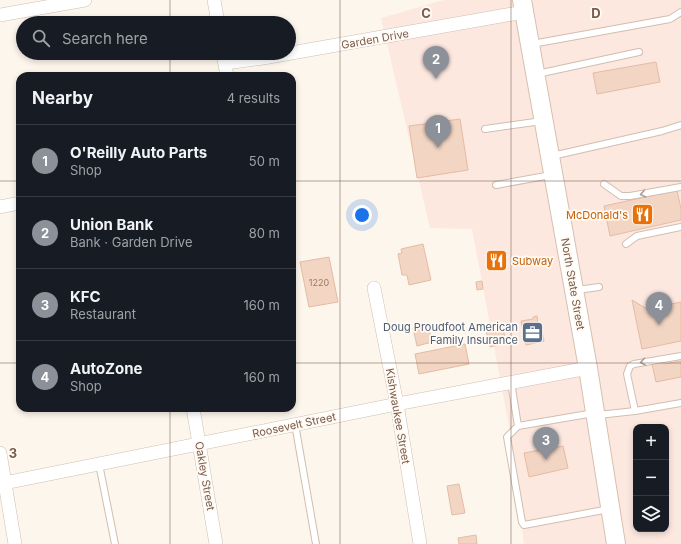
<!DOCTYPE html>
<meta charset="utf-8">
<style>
:root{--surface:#171b24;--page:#242831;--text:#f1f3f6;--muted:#9ea1a6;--line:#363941;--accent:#8c9099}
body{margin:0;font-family:Inter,sans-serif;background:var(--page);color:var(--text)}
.controls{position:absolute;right:12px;bottom:12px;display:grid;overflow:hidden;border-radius:8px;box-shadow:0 2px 6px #0003}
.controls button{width:36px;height:36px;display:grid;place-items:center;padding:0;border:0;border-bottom:1px solid var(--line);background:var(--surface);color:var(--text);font:20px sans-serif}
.you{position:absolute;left:362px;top:215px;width:14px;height:14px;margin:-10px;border:3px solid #fff;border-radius:50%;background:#1a73e8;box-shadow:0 0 0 6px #1a73e833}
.badge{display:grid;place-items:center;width:26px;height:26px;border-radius:50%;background:var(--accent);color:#fff;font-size:13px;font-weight:700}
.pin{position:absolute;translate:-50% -33px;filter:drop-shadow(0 1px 2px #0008)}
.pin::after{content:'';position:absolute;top:21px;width:14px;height:12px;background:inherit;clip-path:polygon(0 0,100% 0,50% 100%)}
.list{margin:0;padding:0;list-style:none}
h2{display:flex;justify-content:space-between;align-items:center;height:52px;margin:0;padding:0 16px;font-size:17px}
h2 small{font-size:13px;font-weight:400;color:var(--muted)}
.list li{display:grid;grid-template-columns:26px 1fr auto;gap:12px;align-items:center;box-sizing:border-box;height:72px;padding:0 16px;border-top:1px solid var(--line)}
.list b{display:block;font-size:15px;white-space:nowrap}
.list p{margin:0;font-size:13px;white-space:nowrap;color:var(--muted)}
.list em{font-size:13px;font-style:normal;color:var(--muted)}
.icon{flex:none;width:22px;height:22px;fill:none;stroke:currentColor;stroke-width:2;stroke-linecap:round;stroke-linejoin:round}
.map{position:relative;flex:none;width:681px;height:544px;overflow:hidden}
.search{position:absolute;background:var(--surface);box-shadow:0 2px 6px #0003;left:16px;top:16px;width:280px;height:44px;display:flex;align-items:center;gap:10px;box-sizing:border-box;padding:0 14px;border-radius:22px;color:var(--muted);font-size:15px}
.panel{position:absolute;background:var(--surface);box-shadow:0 2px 6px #0003;left:16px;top:72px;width:280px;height:340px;border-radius:12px}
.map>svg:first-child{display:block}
.commercial{fill:#fde8e0;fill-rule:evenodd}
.building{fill:#f3d5c3;stroke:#e6bba3}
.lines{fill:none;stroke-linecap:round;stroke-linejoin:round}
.lane-casing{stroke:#d1beb0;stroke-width:8}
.street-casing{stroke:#d1beb0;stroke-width:14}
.secondary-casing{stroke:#d6c0b0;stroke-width:20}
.lane{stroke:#fff;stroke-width:6}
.street{stroke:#fff;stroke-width:13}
.secondary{stroke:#fff;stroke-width:18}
.oneway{stroke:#af9d94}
.grid{fill:none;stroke:#7a5c4d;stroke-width:1;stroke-opacity:0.55}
.labels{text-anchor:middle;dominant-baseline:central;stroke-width:3.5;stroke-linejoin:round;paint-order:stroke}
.number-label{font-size:9px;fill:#987a6a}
.street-label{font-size:11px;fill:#7a5c4d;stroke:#fffaf3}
.food-label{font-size:11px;fill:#c56008;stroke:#fffaf3;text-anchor:end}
.service-label{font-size:11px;fill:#4e5e75;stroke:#fffaf3;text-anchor:end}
.grid-label{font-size:13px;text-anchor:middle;font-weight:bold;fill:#7a5c4d;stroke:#fffaf3;stroke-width:3.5;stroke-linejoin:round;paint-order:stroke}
</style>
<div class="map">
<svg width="681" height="544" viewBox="0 0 681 544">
<rect width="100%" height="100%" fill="#fdf6ec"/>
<!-- commercial -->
<path class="commercial" d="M444,0h237v544h-157l-15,-118 -37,-197 -42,-1 -49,-210zM636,427h30v102h-30z"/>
<!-- building -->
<g class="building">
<polygon points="656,62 660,82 597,94 593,73"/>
<polygon points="460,119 468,170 417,178 409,126"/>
<polygon points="677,190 681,209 681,220 610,236 604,206"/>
<polygon points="423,244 431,280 409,285 407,275 402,275 398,254 402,253 401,249"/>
<polygon points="329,257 338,302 309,307 300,262"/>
<polygon points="482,281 483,289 477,290 476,282"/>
<polygon points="632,300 647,309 681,302 681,341 642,349"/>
<polygon points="537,316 538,325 541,325 544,341 526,345 521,321 533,319 533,317"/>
<polygon points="502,324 506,343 490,347 485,327"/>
<polygon points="428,325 432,342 417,346 413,328"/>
<polygon points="465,344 469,364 419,374 415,354"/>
<polygon points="681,361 681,377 656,382 652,364 663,362 664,364"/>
<polygon points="563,446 568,468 529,477 524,453"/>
<polygon points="459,484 465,513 452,515 447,486"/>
<polygon points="476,535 477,544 459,544 458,538"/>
</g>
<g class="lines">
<defs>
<g id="lane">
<polyline points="532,44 670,19 681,12"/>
<polyline points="537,74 639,52"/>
<polyline points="485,129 542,121"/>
<polyline points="552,156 662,131 681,125"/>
<polyline points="604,184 621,196 630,196 681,187"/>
<polyline points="496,185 551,175"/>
<polyline points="626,244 637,236 681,227"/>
<polyline points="577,290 599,287"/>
<polyline points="511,382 518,426 594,413"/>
<polyline points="635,411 627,374 630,366 634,364 681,356"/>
<polyline points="598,415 635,411 681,403"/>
<polyline points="295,424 316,544"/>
<polyline points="518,426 507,437 522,522 524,525 609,509"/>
<polyline points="99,464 115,544"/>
</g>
<g id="street">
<polyline points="214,0 218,23"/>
<polyline points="0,15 85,0"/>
<polyline points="223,53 227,76"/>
<polyline points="225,63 263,58 524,12"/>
<polyline points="0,207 20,203"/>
<polyline points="374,288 397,404 420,544"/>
<polyline points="193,408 216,544"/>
<polyline points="0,453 15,544"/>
<polyline points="0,484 397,404 588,368"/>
</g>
<polyline id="secondary" points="522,0 588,368 616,544"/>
</defs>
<!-- lane casing -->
<use href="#lane" class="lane-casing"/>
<!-- street casing -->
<use href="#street" class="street-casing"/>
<!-- secondary casing -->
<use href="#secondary" class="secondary-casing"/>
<!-- lane -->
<use href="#lane" class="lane"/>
<!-- street -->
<use href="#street" class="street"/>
<!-- secondary -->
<use href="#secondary" class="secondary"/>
</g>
<!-- one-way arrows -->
<defs><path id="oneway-chevron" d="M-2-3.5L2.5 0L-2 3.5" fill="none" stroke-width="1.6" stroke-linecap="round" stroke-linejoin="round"/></defs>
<g class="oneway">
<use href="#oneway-chevron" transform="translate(643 194) rotate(169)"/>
<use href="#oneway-chevron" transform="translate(643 362) rotate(170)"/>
</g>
<!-- grid -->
<path class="grid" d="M170,0v23M340,0v544M511,0v544M170,53v23M0,181h20M292,181h389M0,363h20M292,363h389M170,408v136"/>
<!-- icons -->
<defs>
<symbol id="restaurant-square" viewBox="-11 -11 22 22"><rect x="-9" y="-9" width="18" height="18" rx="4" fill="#e8710a" stroke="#fffaf3"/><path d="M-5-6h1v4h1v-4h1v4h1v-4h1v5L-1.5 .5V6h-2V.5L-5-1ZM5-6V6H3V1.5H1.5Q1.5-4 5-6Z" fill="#fff"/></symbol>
<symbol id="office-square" viewBox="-11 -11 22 22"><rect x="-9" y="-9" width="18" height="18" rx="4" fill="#5c6f8a" stroke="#fffaf3"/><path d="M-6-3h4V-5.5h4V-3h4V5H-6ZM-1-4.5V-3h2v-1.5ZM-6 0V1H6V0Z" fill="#fff"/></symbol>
</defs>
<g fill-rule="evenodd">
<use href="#restaurant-square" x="630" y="202" width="25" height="25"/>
<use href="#restaurant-square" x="484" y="248" width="25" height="25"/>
<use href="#office-square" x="520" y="320" width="25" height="25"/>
</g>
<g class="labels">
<!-- number labels -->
<g class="number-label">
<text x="319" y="282">1220</text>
</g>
<!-- street labels -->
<g class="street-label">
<text transform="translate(375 39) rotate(-10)">Garden Drive</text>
<text transform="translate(573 284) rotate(80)">North State Street</text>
<text transform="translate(398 416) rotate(80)">Kishwaukee Street</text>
<text transform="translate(294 425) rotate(-12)">Roosevelt Street</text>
<text transform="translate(205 476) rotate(80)">Oakley Street</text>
</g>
<!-- food labels -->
<g class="food-label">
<text x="628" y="215">McDonald's</text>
<text x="512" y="261" text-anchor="start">Subway</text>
</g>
<!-- service labels -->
<g class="service-label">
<text x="518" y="327">Doug Proudfoot American<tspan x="518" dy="13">Family Insurance</tspan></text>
</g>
</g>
<g class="grid-label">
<text x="426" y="18">C</text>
<text x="596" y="18">D</text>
<text x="13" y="458">3</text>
</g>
</svg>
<div class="controls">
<button>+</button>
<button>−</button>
<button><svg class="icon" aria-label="layers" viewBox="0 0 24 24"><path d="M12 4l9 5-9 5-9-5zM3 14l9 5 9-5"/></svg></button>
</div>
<div class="you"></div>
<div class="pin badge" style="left:438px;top:148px">1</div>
<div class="pin badge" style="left:436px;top:79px">2</div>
<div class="pin badge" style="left:546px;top:460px">3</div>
<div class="pin badge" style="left:659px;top:325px">4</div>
<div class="search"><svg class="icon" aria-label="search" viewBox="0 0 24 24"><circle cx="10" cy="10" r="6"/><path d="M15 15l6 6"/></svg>Search here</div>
<section class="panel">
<h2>Nearby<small>4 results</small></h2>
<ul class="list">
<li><span class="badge">1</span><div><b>O'Reilly Auto Parts</b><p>Shop</p></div><em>50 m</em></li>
<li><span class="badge">2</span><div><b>Union Bank</b><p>Bank · Garden Drive</p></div><em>80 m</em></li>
<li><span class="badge">3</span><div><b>KFC</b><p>Restaurant</p></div><em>160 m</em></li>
<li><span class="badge">4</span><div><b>AutoZone</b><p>Shop</p></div><em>160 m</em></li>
</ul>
</section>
</div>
